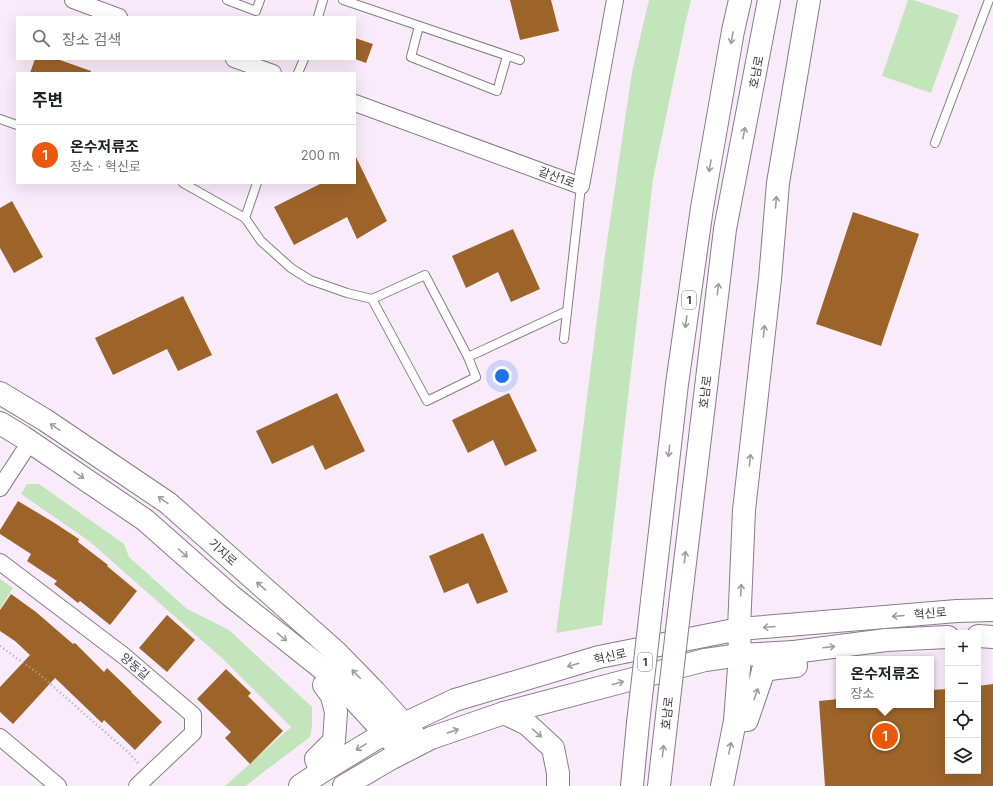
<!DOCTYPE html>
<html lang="ko">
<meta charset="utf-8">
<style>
:root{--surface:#fff;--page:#f2f2f2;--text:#202124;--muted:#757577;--line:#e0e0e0;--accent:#ea580c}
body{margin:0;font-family:Inter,"Noto Sans KR",sans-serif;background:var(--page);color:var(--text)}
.controls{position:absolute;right:12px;bottom:12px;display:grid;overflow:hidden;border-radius:0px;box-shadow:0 4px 16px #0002}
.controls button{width:36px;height:36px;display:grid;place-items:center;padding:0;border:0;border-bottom:1px solid var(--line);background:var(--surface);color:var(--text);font:20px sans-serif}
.you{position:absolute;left:502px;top:376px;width:14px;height:14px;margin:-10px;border:3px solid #fff;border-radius:50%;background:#1a73e8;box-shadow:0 0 0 6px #1a73e833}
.badge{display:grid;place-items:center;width:26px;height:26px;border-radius:50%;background:var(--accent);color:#fff;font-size:13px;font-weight:700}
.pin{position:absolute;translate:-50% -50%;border:2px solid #fff;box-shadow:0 1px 4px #0006}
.popup{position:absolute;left:836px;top:656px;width:98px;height:52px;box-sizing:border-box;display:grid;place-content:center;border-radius:0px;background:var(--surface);filter:drop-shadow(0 1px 3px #0005);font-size:13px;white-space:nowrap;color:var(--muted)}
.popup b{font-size:15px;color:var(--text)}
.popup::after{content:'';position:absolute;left:50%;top:100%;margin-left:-8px;border:8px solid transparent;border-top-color:var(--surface)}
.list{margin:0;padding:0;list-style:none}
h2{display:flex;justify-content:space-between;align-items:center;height:52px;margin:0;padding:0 16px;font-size:17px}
h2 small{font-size:13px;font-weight:400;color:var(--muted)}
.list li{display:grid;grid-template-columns:26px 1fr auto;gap:12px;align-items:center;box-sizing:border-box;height:60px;padding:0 16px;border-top:1px solid var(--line)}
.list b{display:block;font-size:15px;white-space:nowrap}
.list p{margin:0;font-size:13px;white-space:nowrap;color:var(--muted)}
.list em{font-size:13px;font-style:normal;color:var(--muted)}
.icon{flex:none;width:22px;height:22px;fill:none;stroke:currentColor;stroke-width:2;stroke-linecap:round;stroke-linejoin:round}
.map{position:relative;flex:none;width:993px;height:786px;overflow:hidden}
.search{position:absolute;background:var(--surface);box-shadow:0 4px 16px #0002;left:16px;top:16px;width:340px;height:44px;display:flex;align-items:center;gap:10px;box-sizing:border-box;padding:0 14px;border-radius:0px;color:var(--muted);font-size:15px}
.panel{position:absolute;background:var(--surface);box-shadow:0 4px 16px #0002;left:16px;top:72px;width:340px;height:112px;border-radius:0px}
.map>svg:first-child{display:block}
.green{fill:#c3e5bb}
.building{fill:#9d642a}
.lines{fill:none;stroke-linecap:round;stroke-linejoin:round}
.lane-casing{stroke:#887b89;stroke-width:10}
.street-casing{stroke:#887b89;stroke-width:18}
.secondary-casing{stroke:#887b89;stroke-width:24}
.highway-casing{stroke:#887b89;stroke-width:24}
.path{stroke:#b0a5b1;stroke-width:2.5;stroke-dasharray:1 3;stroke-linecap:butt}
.lane{stroke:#fff;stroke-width:8}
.street{stroke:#fff;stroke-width:16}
.secondary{stroke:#fff;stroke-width:22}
.highway{stroke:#fff;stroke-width:22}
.highway-bridge-casing{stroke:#887b89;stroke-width:24;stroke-linecap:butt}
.highway-bridge{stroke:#fff;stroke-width:22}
.oneway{stroke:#9f9ca0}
.labels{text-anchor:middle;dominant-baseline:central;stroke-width:4;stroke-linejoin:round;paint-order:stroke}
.shield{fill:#fff;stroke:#797479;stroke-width:1}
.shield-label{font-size:11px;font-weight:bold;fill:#3f3940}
.street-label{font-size:12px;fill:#3f3940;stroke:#fff}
</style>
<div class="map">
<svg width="993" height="786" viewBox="0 0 993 786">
<rect width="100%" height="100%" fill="#faebfb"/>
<!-- green -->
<g class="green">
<polygon points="649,0 691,0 685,25 653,179 602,625 556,633 577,477 605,255 632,72"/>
<polygon points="908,0 913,0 959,15 931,93 882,76"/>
<polygon points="27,484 39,484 124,544 129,557 187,609 229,630 312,707 312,727 310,737 257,777 246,786 225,786 291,727 224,660 89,541 21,494"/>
<polygon points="0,579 13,588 0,609"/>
</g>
<!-- building -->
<g class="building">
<polygon points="510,0 551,0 559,31 520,40"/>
<polygon points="355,38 373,44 366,63 355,59"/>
<polygon points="35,59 57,59 91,71 91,73 30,73"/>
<polygon points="355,155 387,221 357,239 347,217 294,245 274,207 322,183 355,183"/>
<polygon points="12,201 43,257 14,273 0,248 0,208"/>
<polygon points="853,212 919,234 881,346 816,324"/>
<polygon points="513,229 540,289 511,302 498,272 466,288 452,256"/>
<polygon points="183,296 212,355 178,371 167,349 113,375 95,338"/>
<polygon points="337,393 365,451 325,470 313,445 272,464 256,431"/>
<polygon points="509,393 537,451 505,466 493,440 468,453 452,420"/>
<polygon points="18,501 53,522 79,539 78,542 108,565 107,566 137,591 110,625 80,601 78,603 54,584 57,581 27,561 31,554 0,534 0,530"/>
<polygon points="483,533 508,592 477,604 468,583 444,593 429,556"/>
<polygon points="11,594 36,612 73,644 75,643 104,672 107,668 132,692 131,692 162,722 135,750 104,720 102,723 55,678 13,724 0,712 0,687 30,655 15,641 0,631 0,610"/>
<polygon points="167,615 195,640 167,672 139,648"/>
<polygon points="226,669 251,693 248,696 283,731 250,764 225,738 231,732 197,699"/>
<polygon points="993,684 993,786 825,786 819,701 839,699 839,705 931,705 931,690 948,689 948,771 978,771 978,686"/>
</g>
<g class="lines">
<defs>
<g id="lane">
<polyline points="227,0 256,11 260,0"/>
<polyline points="343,0 520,60"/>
<polyline points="318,17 323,0"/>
<polyline points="419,26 411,57 497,91 507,56"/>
<polyline points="298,73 304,59"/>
<polyline points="0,119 17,125"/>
<polyline points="935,143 989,0"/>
<polyline points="183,183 245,218 261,241 291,268 310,280 347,293 372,299 425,275 468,357 476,377 427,401 372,299"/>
<polyline points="245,218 257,183"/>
<polyline points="564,339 581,186"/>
<polyline points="468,357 567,311"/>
</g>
<g id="street">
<polyline points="73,0 119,17"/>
<polyline points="234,59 273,73"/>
<polyline points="355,103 581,186 615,0"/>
<polyline points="0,488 30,442"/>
<polyline points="0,562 124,656 193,715 193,733 137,786"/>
<polyline points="0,737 58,786"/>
</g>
<g id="secondary">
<polyline points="0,393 45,420 168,503 336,652 375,692 414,735"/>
<polyline points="0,423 23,437 145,520 231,596 333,677 348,693 395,744"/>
<polyline points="978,636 993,637"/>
<polyline points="321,772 316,759 334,741 336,712 332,696 324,685 333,677"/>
<polyline points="300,786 321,772 385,733 455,700 599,657 739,629 957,611 993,610"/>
<polyline points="344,786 390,759 431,738 504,713 705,660 740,655 794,652 886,640 948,637"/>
</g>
<g id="highway">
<polyline points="681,596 725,229 769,0"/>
<polyline points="652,601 677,384 702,208 733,31 740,0"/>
<polyline points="504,713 527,724 553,748 558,773 558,786"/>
<polyline points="735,721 747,720 761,679 763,670 777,668 796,666 794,652"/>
<polyline points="632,786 638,723"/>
<polyline points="659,786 667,716"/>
<polyline points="722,786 735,721 740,655 739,629 744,510 770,279 778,183 809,0"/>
</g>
</defs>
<!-- lane casing -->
<use href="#lane" class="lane-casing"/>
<!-- street casing -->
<use href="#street" class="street-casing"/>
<!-- secondary casing -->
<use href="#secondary" class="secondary-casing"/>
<!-- highway casing -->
<use href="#highway" class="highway-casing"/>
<!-- path -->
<polyline class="path" points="0,646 39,674 129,753 138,763"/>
<!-- lane -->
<use href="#lane" class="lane"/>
<!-- street -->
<use href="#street" class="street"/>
<!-- secondary -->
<use href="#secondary" class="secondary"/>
<!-- highway -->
<use href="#highway" class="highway"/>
<defs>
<g id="highway-bridge">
<polyline points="667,716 681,596"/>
<polyline points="638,723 652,601"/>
</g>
</defs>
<!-- highway-bridge casing -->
<use href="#highway-bridge" class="highway-bridge-casing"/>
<!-- highway-bridge -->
<use href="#highway-bridge" class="highway-bridge"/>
</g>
<!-- one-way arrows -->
<defs><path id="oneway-shaft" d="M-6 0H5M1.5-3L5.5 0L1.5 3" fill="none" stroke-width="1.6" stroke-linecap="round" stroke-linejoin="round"/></defs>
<g class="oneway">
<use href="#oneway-shaft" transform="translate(732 38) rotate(100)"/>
<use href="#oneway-shaft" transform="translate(744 133) rotate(-79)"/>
<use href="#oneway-shaft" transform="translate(710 166) rotate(100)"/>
<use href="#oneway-shaft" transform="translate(776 202) rotate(-85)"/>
<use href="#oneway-shaft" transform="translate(718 289) rotate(-83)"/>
<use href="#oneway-shaft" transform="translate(686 322) rotate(98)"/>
<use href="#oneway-shaft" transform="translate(764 331) rotate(-84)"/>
<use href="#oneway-shaft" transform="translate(55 427) rotate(-146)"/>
<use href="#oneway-shaft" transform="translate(669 451) rotate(97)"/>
<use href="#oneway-shaft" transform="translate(750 460) rotate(-84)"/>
<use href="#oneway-shaft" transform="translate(79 475) rotate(34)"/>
<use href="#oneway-shaft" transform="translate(163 500) rotate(-145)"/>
<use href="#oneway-shaft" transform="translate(183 553) rotate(42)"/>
<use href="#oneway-shaft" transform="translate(685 557) rotate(-83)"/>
<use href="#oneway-shaft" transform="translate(261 586) rotate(-139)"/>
<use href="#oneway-shaft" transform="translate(741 590) rotate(-87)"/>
<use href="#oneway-shaft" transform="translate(898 616) rotate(175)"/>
<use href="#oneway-shaft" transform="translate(769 627) rotate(175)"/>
<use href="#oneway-shaft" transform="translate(282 637) rotate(39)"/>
<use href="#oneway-shaft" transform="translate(829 647) rotate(-7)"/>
<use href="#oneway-shaft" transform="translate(573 665) rotate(163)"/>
<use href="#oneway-shaft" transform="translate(356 674) rotate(-134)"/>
<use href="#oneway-shaft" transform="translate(618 683) rotate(-15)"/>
<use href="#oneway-shaft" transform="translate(756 694) rotate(-71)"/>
<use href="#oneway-shaft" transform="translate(453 731) rotate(-19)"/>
<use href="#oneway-shaft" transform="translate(537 733) rotate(41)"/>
<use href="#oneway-shaft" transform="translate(361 747) rotate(149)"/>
<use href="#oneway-shaft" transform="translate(730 748) rotate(-78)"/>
<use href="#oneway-shaft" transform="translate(663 751) rotate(-84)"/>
</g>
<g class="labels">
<!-- shield labels -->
<g class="shield">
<rect x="682" y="291" width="14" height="18" rx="3"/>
<rect x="638" y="653" width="14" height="18" rx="3"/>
</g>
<g class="shield-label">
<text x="689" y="300">1</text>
<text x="645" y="662">1</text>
</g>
<!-- street labels -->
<g class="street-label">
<text transform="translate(756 72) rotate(-79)">호남로</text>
<text transform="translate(557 177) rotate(20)">갈산1로</text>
<text transform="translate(705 392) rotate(-83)">호남로</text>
<text transform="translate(223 552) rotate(42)">기지로</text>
<text transform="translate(930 613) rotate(-5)">혁신로</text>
<text transform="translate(610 656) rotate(-13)">혁신로</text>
<text transform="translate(135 666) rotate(40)">양동길</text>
<text transform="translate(667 713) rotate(-84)">호남로</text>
</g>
</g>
</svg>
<div class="controls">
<button>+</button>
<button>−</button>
<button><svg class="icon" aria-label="locate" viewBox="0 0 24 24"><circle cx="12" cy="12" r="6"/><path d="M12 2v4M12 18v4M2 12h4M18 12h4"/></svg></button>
<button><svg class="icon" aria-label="layers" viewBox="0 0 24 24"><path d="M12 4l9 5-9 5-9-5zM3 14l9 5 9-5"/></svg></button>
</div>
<div class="you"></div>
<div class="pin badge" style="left:885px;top:736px">1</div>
<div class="popup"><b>온수저류조</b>장소</div>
<div class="search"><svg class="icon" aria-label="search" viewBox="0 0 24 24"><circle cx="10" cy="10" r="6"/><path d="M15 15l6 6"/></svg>장소 검색</div>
<section class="panel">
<h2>주변<small></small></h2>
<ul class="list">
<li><span class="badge">1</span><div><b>온수저류조</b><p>장소 · 혁신로</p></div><em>200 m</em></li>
</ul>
</section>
</div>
